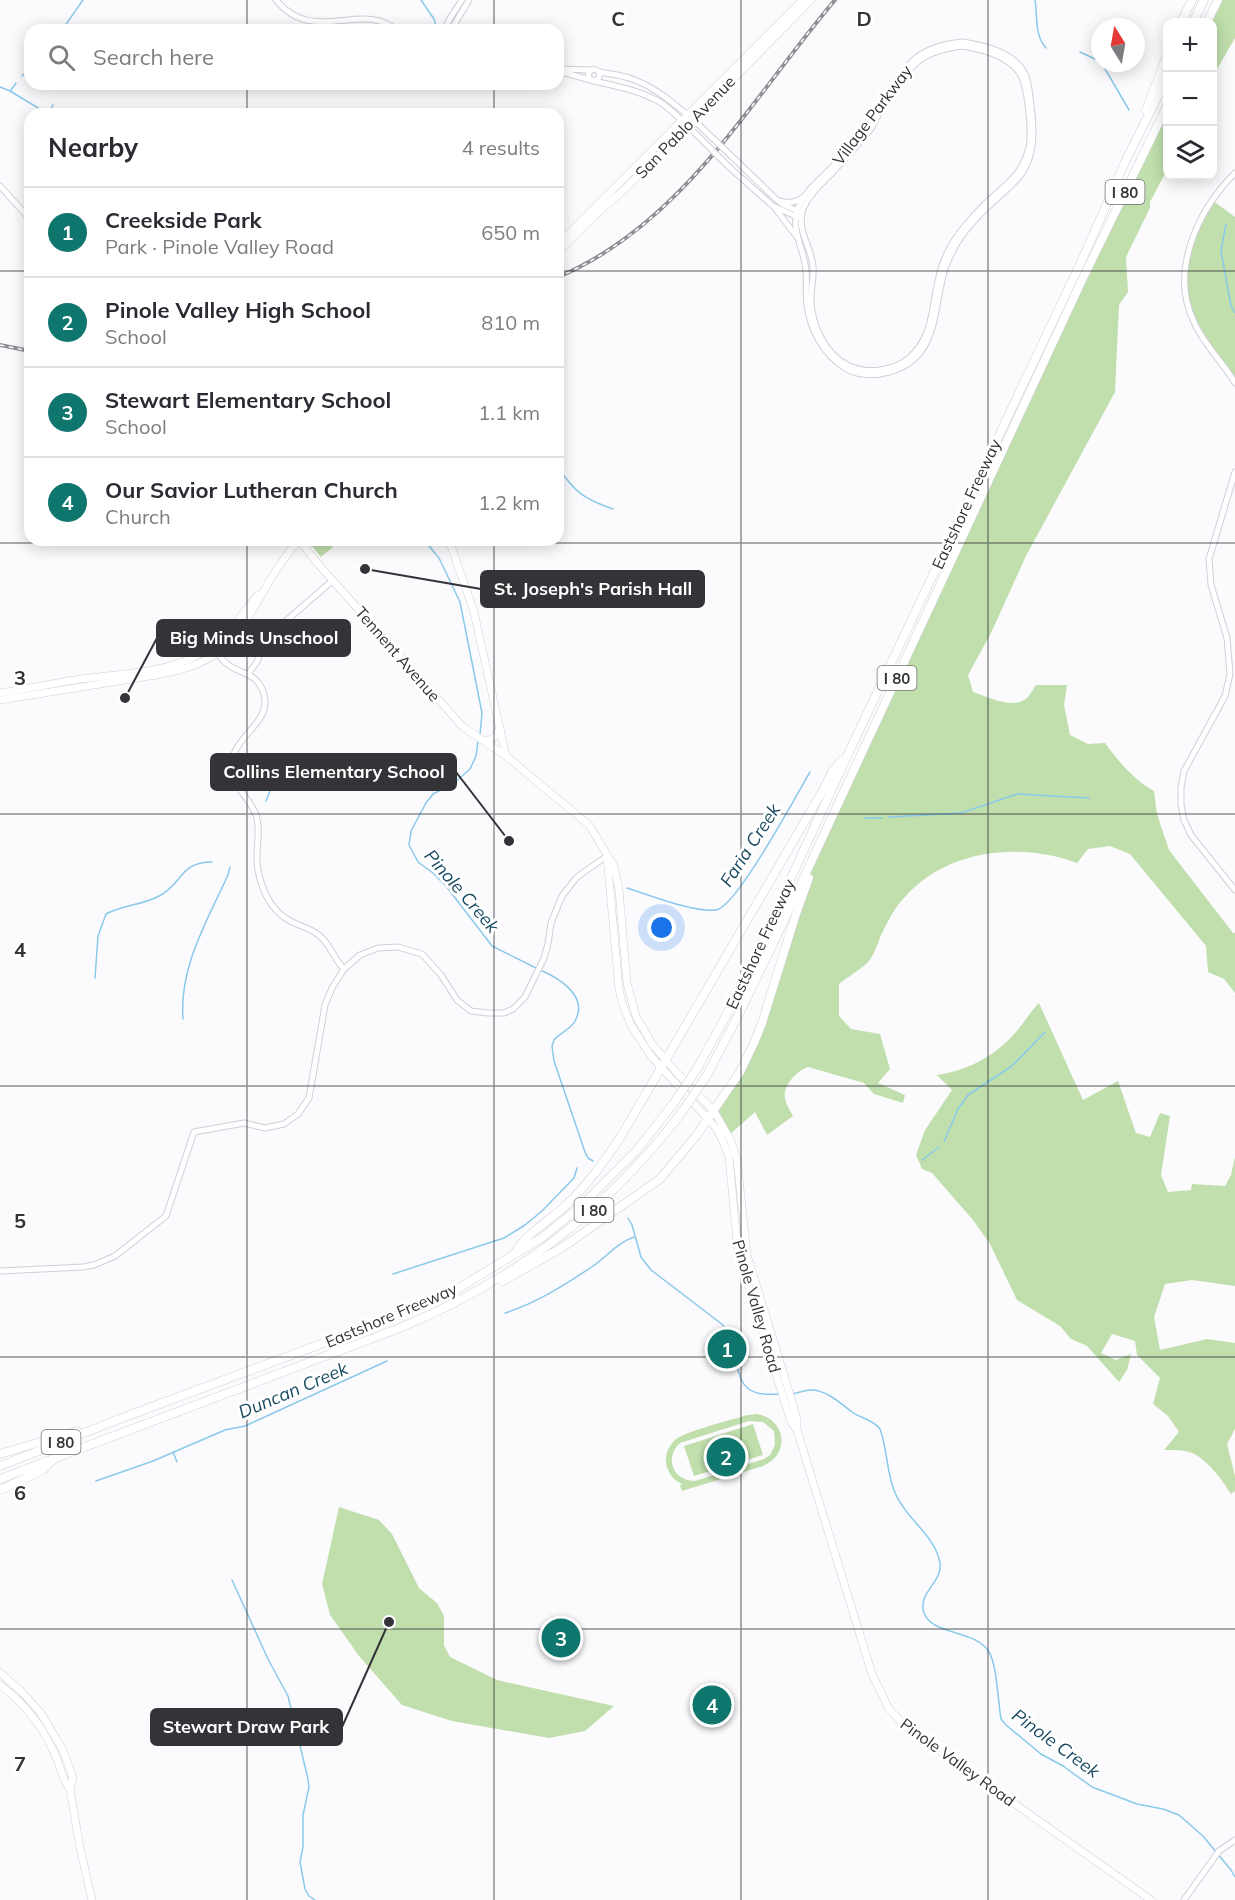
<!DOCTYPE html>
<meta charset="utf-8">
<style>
:root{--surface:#fff;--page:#f2f2f3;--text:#2b2b33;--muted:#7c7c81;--line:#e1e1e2;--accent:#0f766e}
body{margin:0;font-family:Mulish,sans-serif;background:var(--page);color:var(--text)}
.controls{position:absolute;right:18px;top:18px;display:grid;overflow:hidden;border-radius:12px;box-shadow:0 3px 15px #0003}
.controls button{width:54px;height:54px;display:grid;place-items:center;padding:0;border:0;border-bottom:2px solid var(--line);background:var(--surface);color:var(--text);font:30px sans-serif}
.compass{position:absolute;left:1091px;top:18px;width:54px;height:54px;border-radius:50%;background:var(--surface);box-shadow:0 3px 15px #0003;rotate:349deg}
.you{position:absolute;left:662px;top:928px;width:21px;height:21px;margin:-15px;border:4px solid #fff;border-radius:50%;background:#1a73e8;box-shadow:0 0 0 9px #1a73e833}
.badge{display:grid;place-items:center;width:39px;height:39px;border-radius:50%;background:var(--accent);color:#fff;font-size:20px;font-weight:700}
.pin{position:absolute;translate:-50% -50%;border:3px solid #fff;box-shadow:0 2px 6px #0006}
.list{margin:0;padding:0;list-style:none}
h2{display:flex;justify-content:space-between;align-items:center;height:78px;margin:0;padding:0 24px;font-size:26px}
h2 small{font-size:20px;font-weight:400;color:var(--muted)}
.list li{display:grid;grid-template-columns:39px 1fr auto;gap:18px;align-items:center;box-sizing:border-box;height:90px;padding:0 24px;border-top:2px solid var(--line)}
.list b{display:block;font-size:22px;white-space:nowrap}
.list p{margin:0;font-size:20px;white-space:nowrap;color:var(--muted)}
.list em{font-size:20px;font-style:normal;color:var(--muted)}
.icon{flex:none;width:33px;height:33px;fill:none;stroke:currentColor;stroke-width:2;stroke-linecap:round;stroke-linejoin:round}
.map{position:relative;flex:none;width:1235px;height:1900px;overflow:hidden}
.search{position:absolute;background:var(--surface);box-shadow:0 3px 15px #0003;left:24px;top:24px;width:540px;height:66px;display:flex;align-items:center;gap:15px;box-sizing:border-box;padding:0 21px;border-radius:18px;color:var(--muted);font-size:22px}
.panel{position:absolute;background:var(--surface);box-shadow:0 3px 15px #0003;left:24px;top:108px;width:540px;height:438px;border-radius:18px}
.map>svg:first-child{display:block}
.green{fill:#c0dfac;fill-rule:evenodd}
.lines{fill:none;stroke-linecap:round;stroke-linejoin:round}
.stream{stroke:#8ac9ea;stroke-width:1.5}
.minor-casing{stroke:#cfcfda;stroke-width:7}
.major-casing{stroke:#cfcfda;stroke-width:8}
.highway-casing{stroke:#cfcfda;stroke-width:9}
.minor{stroke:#fff;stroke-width:5}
.major{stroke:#fff;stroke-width:7}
.highway{stroke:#fff;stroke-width:8}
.rail-casing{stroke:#909094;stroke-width:4}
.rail{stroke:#fff;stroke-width:1.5;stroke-dasharray:4.5;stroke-linecap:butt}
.minor-bridge-casing{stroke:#cfcfda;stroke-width:7;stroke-linecap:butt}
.highway-bridge-casing{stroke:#cfcfda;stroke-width:9;stroke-linecap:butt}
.minor-bridge{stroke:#fff;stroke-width:5}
.highway-bridge{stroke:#fff;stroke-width:8}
.grid{fill:none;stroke:#333338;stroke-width:1.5;stroke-opacity:0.55}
.labels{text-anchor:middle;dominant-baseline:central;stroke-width:6;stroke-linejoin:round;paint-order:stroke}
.shield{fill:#fff;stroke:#707074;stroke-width:1.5}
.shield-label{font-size:15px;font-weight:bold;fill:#333338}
.street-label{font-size:16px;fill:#333338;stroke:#fff}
.water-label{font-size:18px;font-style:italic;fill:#194b62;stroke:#fff}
.grid-label{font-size:20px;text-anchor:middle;font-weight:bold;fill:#333338;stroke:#fff;stroke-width:6;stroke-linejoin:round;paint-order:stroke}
.leader{fill:none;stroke:#333338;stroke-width:2}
.callout-dot{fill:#333338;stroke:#fff;stroke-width:2}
.callout{fill:#333338;stroke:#333338;stroke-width:2}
.callout-label{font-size:18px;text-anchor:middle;font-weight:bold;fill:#fff}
</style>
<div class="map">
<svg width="1235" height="1900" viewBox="0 0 1235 1900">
<rect width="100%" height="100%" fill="#fbfbfd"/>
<!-- green -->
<g class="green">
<polygon points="1218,0 1235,0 1235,38 1213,76 1212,22 1207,22"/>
<path d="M1167,104v66l-17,32v6l-24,49 2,35 -9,13 -4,87 -89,164 -35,77 -23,42 5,17c16,5 40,19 55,5 3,-4 6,-9 8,-12h31l-3,20 6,30 18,9 17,-1c14,19 29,37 49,48l3,23 12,36 64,83h2v60l-11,-14 -16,-7 -2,-26 -76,-92 -20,-8 -22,3 -11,14c-58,-21 -130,-14 -173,35 -8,8 -15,21 -20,31 -5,9 -7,20 -13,29 -5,9 -24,19 -32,26v32l12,13 29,5 10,35 -12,14 27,12 -2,8 -29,-9 -10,-11 -56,-16c-12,4 -28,21 -22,35 1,5 5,9 7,14l-26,19 -12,-23 -27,24 -14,-25 40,-68 42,-129 31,-85z"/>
<polygon points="1212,200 1235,217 1235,383 1201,334 1185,288 1190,248"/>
<polygon points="307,540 326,540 333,547 321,557"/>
<path d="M1039,1003l44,97 35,-19 18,52 14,4 10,-24 10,3 -9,59 7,17 23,-2 1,-6 33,2 6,-11 4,-18v129l-43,-6 -27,4 -11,33 6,33 47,-11 28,4v86l-8,15 8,32v15l-4,3c-8,-13 -26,-38 -42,-42 -7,-2 -17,-2 -25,-2l15,-18 -11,-16 -15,-12 7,-26 -23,-23 -2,-14 -23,-7 -11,19 15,7 15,-6 -4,16 -8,12 -32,-36 -16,-7 -11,-13 -43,-26 -27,-56 -17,-24 -41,-47 -10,-4 -6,-14 9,-25 27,-40 -15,-15c30,-4 58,-19 78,-42 9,-10 15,-21 24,-30z"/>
<path d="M757,1414c29,5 34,40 6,52l-81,25 -2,-5 2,-2c-9,-4 -15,-12 -16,-22 -1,-8 3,-16 9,-22 10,-9 57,-20 72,-25zM749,1421l14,1 11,9 1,14 -5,10 -6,4 -69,22c-22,0 -31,-23 -15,-38z"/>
<polygon points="753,1424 763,1455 694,1476 684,1446"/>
<polygon points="339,1507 379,1520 392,1534 419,1588 437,1603 444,1616 444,1645 450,1657 497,1680 614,1706 585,1731 549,1738 452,1721 402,1705 359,1656 330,1615 322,1584"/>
</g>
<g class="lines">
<!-- stream -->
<g class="stream">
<polyline points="421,0 434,19 437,30"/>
<path d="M1035,0c3,18 -1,34 11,48"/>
<polyline points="62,30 83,0"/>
<polyline points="1080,52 1097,60 1104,67 1129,110"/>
<polyline points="22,76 30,68"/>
<polyline points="0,87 10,91 48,114"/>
<polyline points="11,90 16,83"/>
<polyline points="48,114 53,105"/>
<polyline points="1226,224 1221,251 1231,306 1235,313"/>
<path d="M558,468c18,25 26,31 55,41"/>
<polyline points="424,540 439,558 460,602 482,713 480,734"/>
<polyline points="478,741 476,756 470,769 454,783 433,794 426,803 411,831 409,845 418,862 433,873 446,886 492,946 536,968"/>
<polyline points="266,801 283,758"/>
<polyline points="889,817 961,813 1017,794 1089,798"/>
<polyline points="865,818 882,818"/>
<path d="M627,888c23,7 67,25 89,22 20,-2 81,-116 94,-138"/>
<path d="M540,970c19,8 49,26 35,51 -4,8 -15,12 -21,19l-2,6 2,15 31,91 3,6 5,3"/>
<path d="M95,978l3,-42 8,-22c17,-9 37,-9 53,-18 24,-12 20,-34 53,-34"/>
<path d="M183,1019c-4,-52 24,-98 45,-144l2,-8"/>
<polyline points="944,1142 958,1109 968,1095 1012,1066 1045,1032"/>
<polyline points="922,1160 939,1147"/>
<path d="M628,1218l4,7 9,32 10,13 72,55 18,54c7,16 22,16 38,15"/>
<polyline points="393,1274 504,1238 525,1225 542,1211 574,1178 577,1168"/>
<path d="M505,1313c32,-10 63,-30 91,-49 13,-10 23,-22 38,-27"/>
<path d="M792,1394c7,-1 12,-4 19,-4 16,0 29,13 41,22 10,7 20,7 28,17 8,21 6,45 16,66 11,25 39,40 44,68 3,19 -23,30 -16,50 9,23 51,16 65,39 8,13 9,50 12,67l5,6 35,29 22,12 29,21 45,17 26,5 16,6 24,21 28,34 4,7"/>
<polyline points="173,1452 177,1462"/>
<polyline points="96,1481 153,1461 225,1430 245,1426 387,1361"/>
<polyline points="232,1580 268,1659 288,1696 308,1779 309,1787 303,1815 303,1847 300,1862 305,1889 309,1896 315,1900"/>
</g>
<defs>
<g id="minor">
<path d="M276,0c37,46 87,0 120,30"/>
<polyline points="445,30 449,20 462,0"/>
<polyline points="451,30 469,0"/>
<path d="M962,42c21,3 53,10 63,32 5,12 5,27 7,40 2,21 2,38 -8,56 -8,14 -21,22 -32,33 -12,11 -24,23 -33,37 -6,10 -12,21 -15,32 -11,40 -6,87 -55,100 -14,4 -31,4 -44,-4 -21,-13 -35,-38 -38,-63 -2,-14 1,-27 -2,-41 -3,-18 -13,-34 -8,-53 6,-20 27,-34 40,-49 18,-20 33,-43 48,-65 10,-13 18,-28 31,-39 14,-11 30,-14 46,-16z"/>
<path d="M962,46c20,3 44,9 57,26 9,13 13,60 10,75 -2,9 -6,18 -11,25 -8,11 -19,19 -29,28 -17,17 -35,36 -44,58 -15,32 -6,75 -36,100 -15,13 -42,16 -60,8 -24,-11 -38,-42 -38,-68 0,-11 3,-21 2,-32 -2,-20 -17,-36 -10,-57 6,-14 17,-24 28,-35 13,-14 27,-29 39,-44 4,-6 7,-14 11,-20 11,-17 23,-38 39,-50 12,-9 27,-12 42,-14z"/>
<polyline points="560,69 591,70"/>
<circle cx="594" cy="75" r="5.5"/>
<polyline points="558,71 591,80"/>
<path d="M599,72c11,2 23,3 33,7 26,9 47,29 67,46"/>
<path d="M594,81c22,5 44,9 64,20 11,6 22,18 32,27"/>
<polyline points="722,147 776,199 784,205 801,212"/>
<polyline points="728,166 773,206 798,217"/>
<path d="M1235,173c-37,37 -66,98 -41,149 10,23 29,40 41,61"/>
<polyline points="0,186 30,219"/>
<path d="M781,201c9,3 15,1 22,-4"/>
<polyline points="775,208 797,237"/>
<polyline points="1235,472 1209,559 1211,585 1227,638 1230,674 1225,696 1184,771 1181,787 1181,805 1184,820 1191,835 1235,890"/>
<path d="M215,650c4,5 8,11 12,14 15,11 32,9 37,31 7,25 -23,38 -30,59 -10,31 14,38 22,61 6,17 -2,38 2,55 4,21 14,42 34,52 9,4 20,7 28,14 11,10 14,23 24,33"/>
<polyline points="248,674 257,662 264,642 271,634 333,580"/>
<polyline points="0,1271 83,1267 94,1265 115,1256 166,1216 194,1132 244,1123 265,1128 284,1124 298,1114 309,1098 325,1005 332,988 344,969 360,955 378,948 398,947 422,954 441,975 457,1000 471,1011 488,1013 504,1013 513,1009 525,997 544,958 548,944 551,923 562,896 577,877 607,856"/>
<polyline points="1184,1900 1219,1851 1235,1840"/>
</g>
<g id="major">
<polyline points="558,244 803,0"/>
<polyline points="558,252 594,216 626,188 811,0"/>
<polyline points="299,540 319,565 463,727 506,756 589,825 614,866 619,890 627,983 636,1016 652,1044 677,1073 714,1111 730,1139 737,1159 747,1255 792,1401 797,1420 797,1430 872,1674 889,1709 906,1727 1151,1900"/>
<polyline points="449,540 474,612 506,756"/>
<path d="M0,693c27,-4 54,-10 81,-14 43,-6 96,-6 132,-33 19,-14 30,-34 45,-51"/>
<path d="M0,700l156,-25c21,-4 43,-9 61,-22 24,-18 37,-46 52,-71 8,-15 19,-28 29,-42"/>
<polyline points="482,740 490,740 497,735 500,728"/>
<polyline points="607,856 619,989 622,1003 632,1027 651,1056 717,1129 724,1144 729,1157 737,1242 741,1262 791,1422 797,1430"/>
<polyline points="0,1673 21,1691 40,1712 63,1750 73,1778 70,1789 80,1848 92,1900"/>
<path d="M0,1685c23,17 41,39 53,65 7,13 8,28 17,39"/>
</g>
<g id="highway">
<polyline points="1181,22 1192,0"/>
<polyline points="1193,22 1204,0"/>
<polyline points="1207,22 1218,0"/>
<polyline points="1146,110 1168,53"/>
<polyline points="697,1069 728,1012 761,943 849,752 1083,258 1127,158 1168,76"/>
<polyline points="707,1075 738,1016 772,946 1082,280 1168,104"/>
<path d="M516,1251c9,-16 34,-31 48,-44 22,-20 39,-44 56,-69l202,-346 11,-22 9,-10"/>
<polyline points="503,1281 563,1247 660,1179 696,1136 740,1072 754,1043 762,1023 796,914 809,878"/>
<polyline points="0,1454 77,1431"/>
<polyline points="0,1466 122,1418 388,1319 454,1291 543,1237 582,1205 637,1150 673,1104"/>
<path d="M0,1479l397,-150c117,-48 208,-116 285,-217"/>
<polyline points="0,1490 43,1470 53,1460"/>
</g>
</defs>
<!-- minor casing -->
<use href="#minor" class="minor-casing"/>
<!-- major casing -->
<use href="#major" class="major-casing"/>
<!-- highway casing -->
<use href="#highway" class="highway-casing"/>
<!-- minor -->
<use href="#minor" class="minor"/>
<!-- major -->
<use href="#major" class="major"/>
<!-- highway -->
<use href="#highway" class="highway"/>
<defs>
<g id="rail">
<path d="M558,277c124,-52 194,-179 277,-277"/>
<polyline points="0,345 30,351"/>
</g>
</defs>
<!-- rail casing -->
<use href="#rail" class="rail-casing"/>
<!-- rail -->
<use href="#rail" class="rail"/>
<defs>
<g id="minor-bridge">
<polyline points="699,125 722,147"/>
<polyline points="693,131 728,166"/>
</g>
<g id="highway-bridge">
<polyline points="673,1104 697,1069"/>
<polyline points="682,1112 707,1075"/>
</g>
</defs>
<!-- minor-bridge casing -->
<use href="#minor-bridge" class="minor-bridge-casing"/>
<!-- highway-bridge casing -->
<use href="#highway-bridge" class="highway-bridge-casing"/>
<!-- minor-bridge -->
<use href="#minor-bridge" class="minor-bridge"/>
<!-- highway-bridge -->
<use href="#highway-bridge" class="highway-bridge"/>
</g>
<!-- grid -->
<path class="grid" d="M247,0v30M494,0v30M741,0v1900M988,0v1900M247,84v30M494,84v30M0,271h30M558,271h677M247,540v1360M494,540v1360M0,543h1235M0,814h1235M0,1086h1235M0,1357h1235M0,1629h1235"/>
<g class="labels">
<!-- shield labels -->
<g class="shield">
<rect x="1105.5" y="180" width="39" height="24" rx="4.5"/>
<rect x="877.5" y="666" width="39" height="24" rx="4.5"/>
<rect x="574.5" y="1198" width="39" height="24" rx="4.5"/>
<rect x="41.5" y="1430" width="39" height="24" rx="4.5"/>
</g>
<g class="shield-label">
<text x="1125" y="192">I 80</text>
<text x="897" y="678">I 80</text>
<text x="594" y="1210">I 80</text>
<text x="61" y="1442">I 80</text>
</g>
<!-- street labels -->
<g class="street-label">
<text transform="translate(872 115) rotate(-53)">Village Parkway</text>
<text transform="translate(685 127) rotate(-46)">San Pablo Avenue</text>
<text transform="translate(966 504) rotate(-65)">Eastshore Freeway</text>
<text transform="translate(398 654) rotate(49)">Tennent Avenue</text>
<text transform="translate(760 944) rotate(-65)">Eastshore Freeway</text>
<text transform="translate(757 1306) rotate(74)">Pinole Valley Road</text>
<text transform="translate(391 1315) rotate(-23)">Eastshore Freeway</text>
<text transform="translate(958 1762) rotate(36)">Pinole Valley Road</text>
</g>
<!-- water labels -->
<g class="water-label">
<text transform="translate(750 845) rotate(-57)">Faria Creek</text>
<text transform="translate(462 891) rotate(49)">Pinole Creek</text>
<text transform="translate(293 1390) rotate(-23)">Duncan Creek</text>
<text transform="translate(1056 1743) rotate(36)">Pinole Creek</text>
</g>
</g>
<g class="grid-label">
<text x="618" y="26">C</text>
<text x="864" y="26">D</text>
<text x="20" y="685">3</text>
<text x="20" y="957">4</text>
<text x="20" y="1228">5</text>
<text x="20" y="1500">6</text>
<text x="20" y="1771">7</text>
</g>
<!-- callouts -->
<path class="leader" d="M365 569L481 589M125 698L157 638M509 841L456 772M389 1622L342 1727"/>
<g class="callout-dot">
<circle cx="365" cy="569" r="6"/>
<circle cx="125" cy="698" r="6"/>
<circle cx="509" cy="841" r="6"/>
<circle cx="389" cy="1622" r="6"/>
</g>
<g class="callout">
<rect x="481" y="571" width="223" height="36" rx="6"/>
<rect x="157" y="620" width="193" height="36" rx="6"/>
<rect x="211" y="754" width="245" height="36" rx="6"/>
<rect x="151" y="1709" width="191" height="36" rx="6"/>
</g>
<g class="callout-label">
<text x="593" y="595">St. Joseph's Parish Hall</text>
<text x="254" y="644">Big Minds Unschool</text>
<text x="334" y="778">Collins Elementary School</text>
<text x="246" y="1733">Stewart Draw Park</text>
</g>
</svg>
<div class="controls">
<button>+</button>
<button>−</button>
<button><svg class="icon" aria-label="layers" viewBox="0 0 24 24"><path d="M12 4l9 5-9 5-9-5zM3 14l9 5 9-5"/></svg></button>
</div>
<svg class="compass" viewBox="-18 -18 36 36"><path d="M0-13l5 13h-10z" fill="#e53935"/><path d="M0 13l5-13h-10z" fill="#7c7c81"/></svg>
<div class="you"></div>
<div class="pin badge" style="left:727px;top:1349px">1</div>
<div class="pin badge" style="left:726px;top:1457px">2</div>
<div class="pin badge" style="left:561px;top:1638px">3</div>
<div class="pin badge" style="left:712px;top:1705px">4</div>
<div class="search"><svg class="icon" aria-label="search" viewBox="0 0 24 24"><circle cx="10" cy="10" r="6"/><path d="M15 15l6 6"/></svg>Search here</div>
<section class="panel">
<h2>Nearby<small>4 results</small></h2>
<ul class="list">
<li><span class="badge">1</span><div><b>Creekside Park</b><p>Park · Pinole Valley Road</p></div><em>650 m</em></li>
<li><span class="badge">2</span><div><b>Pinole Valley High School</b><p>School</p></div><em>810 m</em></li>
<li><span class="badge">3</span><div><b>Stewart Elementary School</b><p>School</p></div><em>1.1 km</em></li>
<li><span class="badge">4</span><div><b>Our Savior Lutheran Church</b><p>Church</p></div><em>1.2 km</em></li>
</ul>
</section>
</div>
